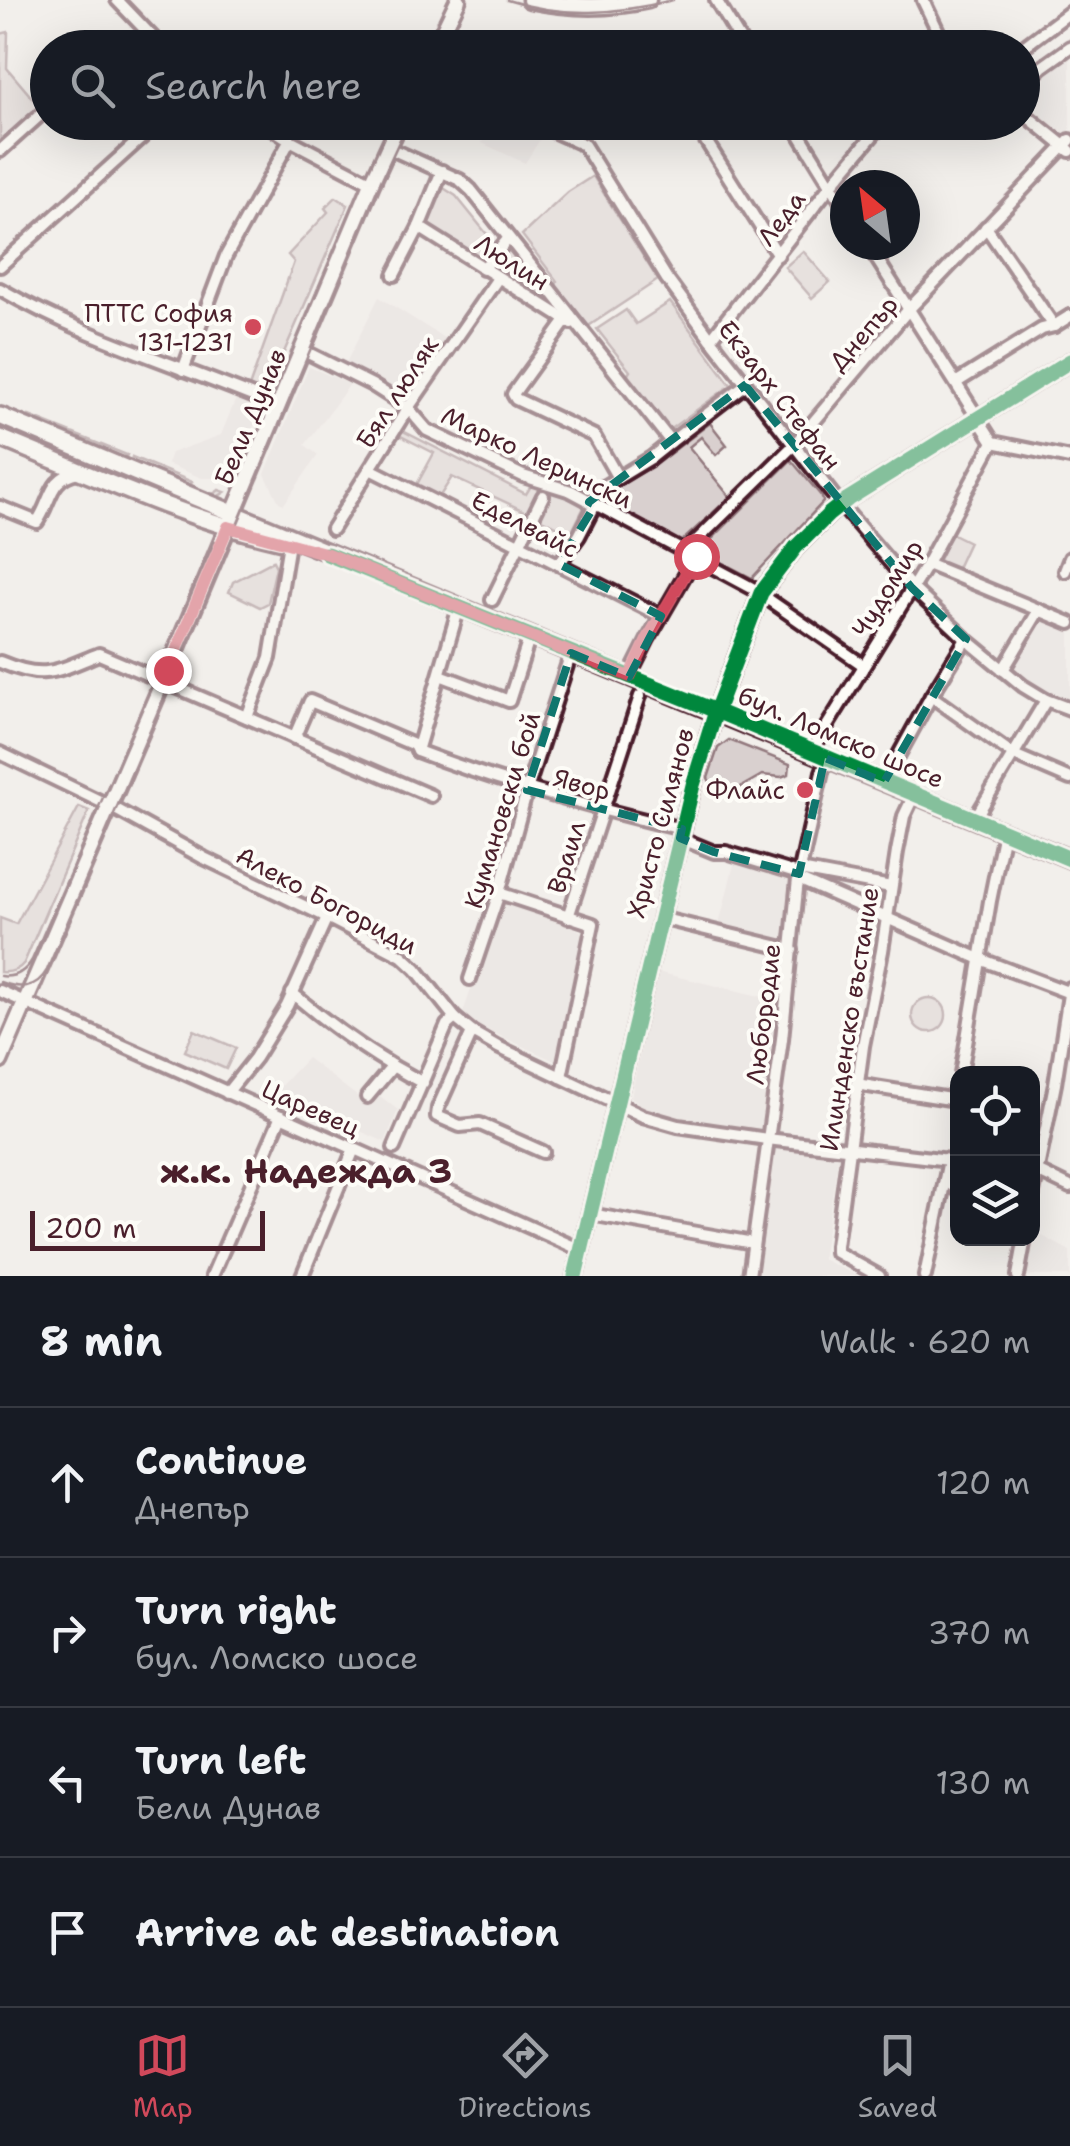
<!DOCTYPE html>
<meta charset="utf-8">
<style>
:root{--surface:#171b24;--page:#20242c;--text:#f1f3f6;--muted:#9ea1a6;--line:#363941;--accent:#d1495b}
body{margin:0;font-family:"Shantell Sans",sans-serif;background:var(--page);color:var(--text)}
.controls{position:absolute;right:30px;bottom:30px;display:grid;overflow:hidden;border-radius:20px;box-shadow:0 10px 40px #0002}
.controls button{width:90px;height:90px;display:grid;place-items:center;padding:0;border:0;border-bottom:2px solid var(--line);background:var(--surface);color:var(--text);font:50px sans-serif}
.compass{position:absolute;left:830px;top:170px;width:90px;height:90px;border-radius:50%;background:var(--surface);box-shadow:0 10px 40px #0002;rotate:331deg}
.scale{position:absolute;left:30px;bottom:25px;width:235px;box-sizing:border-box;padding-left:10px;border:5px solid #4a1f2b;border-top:0;font-size:28px;line-height:35px;white-space:nowrap;color:#4a1f2b;-webkit-text-stroke:8px #fdfcf7;paint-order:stroke}
.stop{position:absolute;width:30px;height:30px;margin:-22px;border:8px solid #d1495b;border-radius:50%;background:#fff}
.stop.end{background:#d1495b;border-color:#fff;box-shadow:0 2px 10px #0008}
.list{margin:0;padding:0;list-style:none}
h2{display:flex;justify-content:space-between;align-items:center;height:130px;margin:0;padding:0 40px;font-size:42px}
h2 small{font-size:32px;font-weight:400;color:var(--muted)}
.list li{display:grid;grid-template-columns:65px 1fr auto;gap:30px;align-items:center;box-sizing:border-box;height:150px;padding:0 40px;border-top:2px solid var(--line)}
.list b{display:block;font-size:38px;white-space:nowrap}
.list p{margin:0;font-size:32px;white-space:nowrap;color:var(--muted)}
.list em{font-size:32px;font-style:normal;color:var(--muted)}
.icon{flex:none;width:55px;height:55px;fill:none;stroke:currentColor;stroke-width:2;stroke-linecap:round;stroke-linejoin:round}
.map{position:relative;flex:none;width:1070px;height:1276px;overflow:hidden}
.search{position:absolute;background:var(--surface);box-shadow:0 10px 40px #0002;left:30px;right:30px;top:30px;height:110px;display:flex;align-items:center;gap:25px;box-sizing:border-box;padding:0 35px;border-radius:55px;color:var(--muted);font-size:38px}
.sheet{height:730px;background:var(--surface)}
nav{display:flex;justify-content:space-around;align-items:center;box-sizing:border-box;height:140px;border-top:2px solid var(--line);background:var(--surface);font-size:28px;color:var(--muted)}
nav a{display:grid;justify-items:center;gap:5px}
nav .on{color:var(--accent)}
.map>svg:first-child{display:block}
.built{fill:#e5dfdd}
.green{fill:#d9d0cf;stroke:#92787d;stroke-width:2.5}
.lines{fill:none;stroke-linecap:round;stroke-linejoin:round}
.street-casing{stroke:#4a1f2b;stroke-width:18}
.secondary-casing{stroke:#4a1f2b;stroke-width:21}
.primary-casing{stroke:#4a1f2b;stroke-width:22}
.street{stroke:#fdfcf7;stroke-width:10}
.secondary{stroke:#fdfcf7;stroke-width:14}
.primary{stroke:#fdfcf7;stroke-width:15}
.tram{stroke:#4a1f2b;stroke-width:2.5}
.cycleway-casing{stroke:#fdfcf7;stroke-width:21}
.cycleway{stroke:#00873e;stroke-width:15}
.route{stroke:#d1495b;stroke-width:12}
.marked{fill:none;stroke:#0f766e;stroke-width:8;stroke-dasharray:20 12;stroke-linejoin:round}
.poi-dot{fill:#d1495b;stroke:#fdfcf7;stroke-width:4}
.labels{text-anchor:middle;dominant-baseline:central;stroke-width:8;stroke-linejoin:round;paint-order:stroke}
.street-label{font-size:25px;fill:#4a1f2b;stroke:#fdfcf7}
.poi-label{font-size:25px;fill:#4a1f2b;stroke:#fdfcf7;text-anchor:end}
.district-label{font-size:35px;font-weight:bold;fill:#4a1f2b;stroke:#fdfcf7}
</style>
<div class="map">
<svg width="1070" height="1276" viewBox="0 0 1070 1276">
<rect width="100%" height="100%" fill="#f2efeb"/>
<filter id="ink" filterUnits="userSpaceOnUse"><feTurbulence type="fractalNoise" baseFrequency=".01" numOctaves="2"/><feDisplacementMap in="SourceGraphic" scale="20" xChannelSelector="R" yChannelSelector="G"/><feConvolveMatrix kernelMatrix="1 2 1 2 8 2 1 2 1" color-interpolation-filters="sRGB"/></filter>
<g filter="url(#ink)">
<!-- built -->
<g class="built">
<polygon points="1070,52 1070,133 1065,139 1023,104 1022,93 1052,65"/>
<polygon points="492,122 522,123 544,133 525,163 482,143"/>
<polygon points="379,297 452,343 409,402 345,365"/>
<polygon points="309,367 350,384 305,445 318,455 284,504 279,502 265,474"/>
<polygon points="237,396 265,404 227,478 202,478 167,464 171,453 221,435"/>
<polygon points="1041,614 1070,627 1070,702 1036,688 1009,669"/>
<polygon points="735,860 792,876 783,944 718,929"/>
<polygon points="502,898 583,932 557,1062 479,1026 463,1013"/>
<polygon points="657,972 776,1000 760,1131 673,1118 643,1106 631,1097"/>
<polygon points="307,1058 366,1103 376,1093 398,1110 385,1142 274,1093"/>
<polygon points="770,1144 839,1153 822,1259 858,1276 753,1276"/>
<polygon points="1033,1231 1070,1251 1070,1276 1024,1276"/>
</g>
<!-- green -->
<g class="green">
<polygon points="8,32 7,68 39,106 0,141 0,34"/>
<polygon points="593,176 658,280 587,327 556,287 557,281 522,235 568,192"/>
<polygon points="442,187 456,196 490,238 483,256 478,259 472,257 425,224"/>
<polygon points="336,197 348,205 265,396 248,390 294,262 288,255 328,212 325,208"/>
<polygon points="508,246 544,291 543,293 534,293 496,265 497,259"/>
<polygon points="803,251 830,282 812,298 785,267"/>
<polygon points="670,302 731,385 669,430 627,376 630,371 597,329 626,310 636,324"/>
<polygon points="29,416 127,455 122,463 26,421"/>
<polygon points="404,419 408,421 403,431 526,494 532,484 585,505 571,533 452,477 438,499 415,488 434,453 395,433"/>
<polygon points="710,423 727,445 716,455 701,437 689,447 730,497 681,542 600,501 600,497 655,465"/>
<polygon points="0,425 211,510 213,514 208,515 116,476 0,432"/>
<path d="M132,457l60,25 -2,4c11,6 19,13 29,4l6,2 -11,7 -77,-30 2,-4 -8,-4z"/>
<polygon points="791,460 822,497 823,502 752,578 700,551"/>
<polygon points="951,533 969,542 956,570 938,562"/>
<polygon points="273,561 276,567 268,603 260,607 229,592 233,582"/>
<polygon points="729,740 790,764 789,774 781,777 762,775 732,792 711,784 708,778 718,748"/>
<path d="M79,807l10,4 -65,152c-6,8 -14,10 -24,9v-54l16,6z"/>
<circle cx="929" cy="1015" r="17"/>
<polygon points="194,1030 236,1048 226,1069 185,1051"/>
</g>
<g class="lines">
<defs>
<g id="street">
<polyline points="117,0 163,48"/>
<polyline points="716,0 745,48"/>
<polyline points="923,0 946,48"/>
<polyline points="645,43 647,48"/>
<polyline points="1022,48 1070,12"/>
<polyline points="1022,86 1042,67 1070,47"/>
<polyline points="1022,112 1070,151"/>
<polyline points="262,122 290,140 372,183"/>
<polyline points="533,122 584,145 667,279 711,339 840,504 912,588 966,639 1023,686 1046,700 1070,709"/>
<polyline points="694,122 778,255"/>
<polyline points="792,122 845,208"/>
<polyline points="389,148 460,180 471,190 671,442 651,458 600,489 589,502"/>
<polyline points="0,151 48,108"/>
<polyline points="419,227 571,323"/>
<polyline points="986,227 1054,326"/>
<polyline points="868,245 993,442 1070,458"/>
<polyline points="0,266 159,122"/>
<polyline points="483,269 508,239"/>
<polyline points="394,275 419,227 442,171"/>
<path d="M0,289c88,51 186,78 279,118"/>
<polyline points="570,315 513,394 516,399 594,436 618,478"/>
<polyline points="711,339 831,185 884,122"/>
<polyline points="302,350 372,385 408,408 427,430 523,476 571,491 752,588 863,665"/>
<polyline points="183,370 226,256 290,140"/>
<polyline points="957,382 1042,329 1054,326 1070,316"/>
<polyline points="671,442 745,385"/>
<polyline points="370,469 661,616"/>
<path d="M0,507l37,15c15,-21 11,-44 41,-50"/>
<polyline points="332,529 408,408 498,278"/>
<polyline points="686,551 794,445 909,309 1070,140"/>
<polyline points="559,564 579,536 595,505"/>
<polyline points="927,564 1070,623"/>
<polyline points="1065,571 1070,558"/>
<polyline points="492,600 543,496"/>
<path d="M0,662c45,19 56,9 99,-8l332,142"/>
<polyline points="1003,670 1039,610"/>
<polyline points="440,675 509,701 530,636"/>
<polyline points="629,677 648,639 696,556"/>
<polyline points="931,696 1014,755 1070,779"/>
<polyline points="247,717 270,658 289,543"/>
<path d="M294,738l16,-37 104,44 3,6c87,33 175,57 265,78"/>
<polyline points="417,751 459,607"/>
<polyline points="811,752 927,564 993,442"/>
<polyline points="0,753 110,806 204,858 327,917 402,956 416,969 455,1018 472,1032 498,1047 643,1116 678,1126 767,1139 958,1161"/>
<polyline points="884,782 931,696 966,639"/>
<polyline points="974,820 1046,700"/>
<polyline points="680,838 714,852 726,852 799,874"/>
<polyline points="800,870 891,887"/>
<polyline points="798,879 980,959 1070,993"/>
<polyline points="499,893 593,924 561,1077"/>
<polyline points="568,917 640,696"/>
<polyline points="660,918 792,950"/>
<polyline points="470,979 499,893 527,790 571,653"/>
<polyline points="0,991 581,1250"/>
<path d="M292,993c41,35 83,65 131,90"/>
<polyline points="472,1032 438,1108 437,1116 460,1126 480,1124 543,1152"/>
<polyline points="961,1074 990,901 1004,832"/>
<polyline points="856,1084 956,1100 958,1093"/>
<polyline points="227,1093 255,1058 287,1006 327,917"/>
<polyline points="367,1097 392,1067"/>
<polyline points="394,1148 447,1025 455,1018"/>
<polyline points="1035,1170 1070,1187"/>
<polyline points="945,1180 958,1190"/>
<polyline points="1032,1198 1055,1084 1070,988"/>
<polyline points="590,1214 753,1243"/>
<polyline points="212,1276 281,1116"/>
<polyline points="302,1276 354,1149"/>
<polyline points="749,1276 782,1039 798,879 822,772 827,759"/>
<polyline points="879,1276 836,1252 836,1246 863,1046 882,951 897,852 904,816 914,795"/>
<polyline points="925,1276 949,1160"/>
<polyline points="1018,1276 1025,1238"/>
</g>
<g id="secondary">
<path d="M530,0c39,8 79,9 118,0"/>
<polyline points="435,48 458,0"/>
<polyline points="0,1061 168,670 372,183 400,122"/>
<polyline points="575,1276 693,785 716,711 761,593 796,547 829,514 848,499 1070,361"/>
</g>
<g id="primary">
<path d="M0,416c356,149 713,295 1070,443"/>
<path d="M0,438c92,37 186,82 282,103"/>
</g>
</defs>
<!-- street casing -->
<use href="#street" class="street-casing"/>
<!-- secondary casing -->
<use href="#secondary" class="secondary-casing"/>
<!-- primary casing -->
<use href="#primary" class="primary-casing"/>
<!-- street -->
<use href="#street" class="street"/>
<!-- secondary -->
<use href="#secondary" class="secondary"/>
<!-- primary -->
<use href="#primary" class="primary"/>
<!-- tram -->
<g class="tram">
<path d="M507,0c56,18 110,14 166,0"/>
<polyline points="443,48 468,0"/>
<path d="M0,976c14,2 25,-4 32,-16l183,-419"/>
<path d="M0,982c19,7 36,8 47,-12l163,-380 169,-405 29,-63"/>
</g>
<defs>
<g id="cycleway">
<polyline points="327,554 716,711 1070,859"/>
<polyline points="575,1276 693,785 716,711 761,593 796,547 829,514 848,499 1070,361"/>
</g>
</defs>
<!-- cycleway casing -->
<use href="#cycleway" class="cycleway-casing"/>
<!-- cycleway -->
<use href="#cycleway" class="cycleway"/>
</g>
</g>
<g class="lines" filter="url(#ink)">
<!-- route -->
<polyline class="route" points="168,670 228,527 328,554 630,677 648,638 696,556"/>
</g>
<!-- marked area -->
<path d="M0 0H1070V1276H0ZM745,385l167,203 54,51 -82,143 -59,-24 -26,116 -85,-22 -34,-14 2,-9 -155,-39 44,-137 58,24 32,-61 -102,-52 36,-59 -6,-3z" fill="#f2efeb" fill-opacity=".55" fill-rule="evenodd"/>
<path class="marked" d="M745,385l167,203 54,51 -82,143 -59,-24 -26,116 -85,-22 -34,-14 2,-9 -155,-39 44,-137 58,24 32,-61 -102,-52 36,-59 -6,-3z"/>
<!-- markers -->
<g class="poi-dot">
<circle cx="253" cy="327" r="10"/>
<circle cx="805" cy="790" r="10"/>
</g>
<g class="labels">
<!-- street labels -->
<g class="street-label">
<text transform="translate(781 218) rotate(-53)">Леда</text>
<text transform="translate(512 262) rotate(32)">Люлин</text>
<text transform="translate(863 333) rotate(-49)">Днепър</text>
<text transform="translate(397 392) rotate(-57)">Бял люляк</text>
<text transform="translate(780 395) rotate(52)">Екзарх Стефан</text>
<text transform="translate(250 417) rotate(-67)">Бели Дунав</text>
<text transform="translate(537 457) rotate(25)">Марко Лерински</text>
<text transform="translate(525 524) rotate(27)">Еделвайс</text>
<text transform="translate(887 588) rotate(-58)">Чудомир</text>
<text transform="translate(841 737) rotate(23)">бул. Ломско шосе</text>
<text transform="translate(582 784) rotate(15)">Явор</text>
<text transform="translate(502 810) rotate(-73)">Кумановски бой</text>
<text transform="translate(660 823) rotate(-75)">Христо Силянов</text>
<text transform="translate(566 857) rotate(-73)">Враил</text>
<text transform="translate(327 900) rotate(28)">Алеко Богориди</text>
<text transform="translate(763 1014) rotate(-83)">Любородие</text>
<text transform="translate(849 1019) rotate(-81)">Илинденско въстание</text>
<text transform="translate(311 1108) rotate(24)">Царевец</text>
</g>
<!-- poi labels -->
<g class="poi-label">
<text x="233" y="313">ПТТС София<tspan x="233" dy="29">131-1231</tspan></text>
<text x="785" y="790">Флайс</text>
</g>
<!-- district labels -->
<g class="district-label">
<text x="306" y="1170">ж.к. Надежда 3</text>
</g>
</g>
</svg>
<div class="controls">
<button><svg class="icon" aria-label="locate" viewBox="0 0 24 24"><circle cx="12" cy="12" r="6"/><path d="M12 2v4M12 18v4M2 12h4M18 12h4"/></svg></button>
<button><svg class="icon" aria-label="layers" viewBox="0 0 24 24"><path d="M12 4l9 5-9 5-9-5zM3 14l9 5 9-5"/></svg></button>
</div>
<svg class="compass" viewBox="-18 -18 36 36"><path d="M0-13l5 13h-10z" fill="#e53935"/><path d="M0 13l5-13h-10z" fill="#9ea1a6"/></svg>
<div class="scale">200 m</div>
<div class="stop" style="left:696px;top:556px"></div>
<div class="stop end" style="left:168px;top:670px"></div>
<div class="search"><svg class="icon" aria-label="search" viewBox="0 0 24 24"><circle cx="10" cy="10" r="6"/><path d="M15 15l6 6"/></svg>Search here</div>
</div>
<section class="sheet">
<h2>8 min<small>Walk · 620 m</small></h2>
<ul class="list">
<li><svg class="icon" aria-label="ahead" viewBox="0 0 24 24"><path d="M12 20V5M6 11l6-6 6 6"/></svg><div><b>Continue</b><p>Днепър</p></div><em>120 m</em></li>
<li><svg class="icon" aria-label="right" viewBox="0 0 24 24"><path d="M7 20v-9h11M14 6l5 5-5 5"/></svg><div><b>Turn right</b><p>бул. Ломско шосе</p></div><em>370 m</em></li>
<li><svg class="icon" aria-label="left" viewBox="0 0 24 24"><path d="M17 20v-9H6M10 6l-5 5 5 5"/></svg><div><b>Turn left</b><p>Бели Дунав</p></div><em>130 m</em></li>
<li><svg class="icon" aria-label="arrive" viewBox="0 0 24 24"><path d="M6 21V4h12l-3 4 3 4H6"/></svg><div><b>Arrive at destination</b></div></li>
</ul>
</section>
<nav>
<a class="on"><svg class="icon" aria-label="map" viewBox="0 0 24 24"><path d="M3 6l6-2 6 2 6-2v14l-6 2-6-2-6 2zM9 4v14M15 6v14"/></svg>Map</a>
<a><svg class="icon" aria-label="directions" viewBox="0 0 24 24"><path d="M12 3l9 9-9 9-9-9zM9 14v-3h6M13 9l2 2-2 2"/></svg>Directions</a>
<a><svg class="icon" aria-label="saved" viewBox="0 0 24 24"><path d="M7 4h10v16l-5-4-5 4z"/></svg>Saved</a>
</nav>
